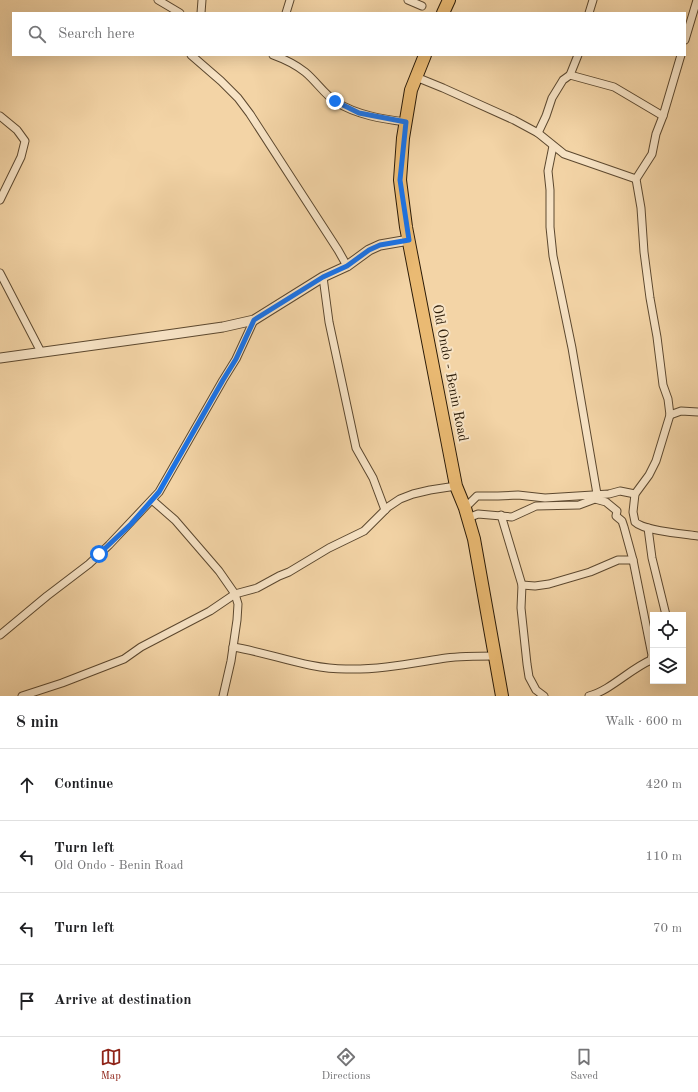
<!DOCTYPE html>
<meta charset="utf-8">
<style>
:root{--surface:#fff;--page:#f2f2f2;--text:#202124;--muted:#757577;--line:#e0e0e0;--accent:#8f2418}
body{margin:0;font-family:"Old Standard TT",serif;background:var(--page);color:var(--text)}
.controls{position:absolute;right:12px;bottom:12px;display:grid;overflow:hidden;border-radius:0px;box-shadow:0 4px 16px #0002}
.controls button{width:36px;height:36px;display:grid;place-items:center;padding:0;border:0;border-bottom:1px solid var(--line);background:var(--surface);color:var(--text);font:20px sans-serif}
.stop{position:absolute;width:12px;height:12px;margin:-9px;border:3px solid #1a73e8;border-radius:50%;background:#fff}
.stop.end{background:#1a73e8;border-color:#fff;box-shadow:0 1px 4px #0008}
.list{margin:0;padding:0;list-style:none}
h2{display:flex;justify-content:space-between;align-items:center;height:52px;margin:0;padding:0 16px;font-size:17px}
h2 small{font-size:13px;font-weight:400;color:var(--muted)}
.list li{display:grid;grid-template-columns:26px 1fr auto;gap:12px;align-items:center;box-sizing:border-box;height:72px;padding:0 16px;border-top:1px solid var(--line)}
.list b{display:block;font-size:15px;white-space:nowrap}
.list p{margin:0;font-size:13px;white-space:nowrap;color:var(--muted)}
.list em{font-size:13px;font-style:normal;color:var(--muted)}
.icon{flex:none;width:22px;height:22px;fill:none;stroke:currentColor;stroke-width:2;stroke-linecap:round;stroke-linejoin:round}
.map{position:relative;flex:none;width:698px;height:696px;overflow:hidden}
.search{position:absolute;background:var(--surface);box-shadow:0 4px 16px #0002;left:12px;right:12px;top:12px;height:44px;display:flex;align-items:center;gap:10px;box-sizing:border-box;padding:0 14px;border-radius:0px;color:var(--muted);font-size:15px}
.sheet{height:340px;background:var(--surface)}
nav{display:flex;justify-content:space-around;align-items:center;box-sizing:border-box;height:56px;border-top:1px solid var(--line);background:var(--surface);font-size:11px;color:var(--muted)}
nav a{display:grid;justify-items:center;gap:2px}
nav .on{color:var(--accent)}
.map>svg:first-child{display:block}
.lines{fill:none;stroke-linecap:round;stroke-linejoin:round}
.minor-casing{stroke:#5c482f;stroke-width:9}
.tertiary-casing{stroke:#5c482f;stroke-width:11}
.primary-casing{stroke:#2a1a07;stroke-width:14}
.minor{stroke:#f7e3c5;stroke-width:7}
.tertiary{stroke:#f7e3c5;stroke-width:9}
.primary{stroke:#eaba73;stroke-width:12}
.route{stroke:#1a73e8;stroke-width:5}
.labels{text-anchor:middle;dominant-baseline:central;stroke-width:4;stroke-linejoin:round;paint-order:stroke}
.street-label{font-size:14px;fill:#2a1a07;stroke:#f7e3c5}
</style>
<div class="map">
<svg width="698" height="696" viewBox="0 0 698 696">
<rect width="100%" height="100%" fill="#f3d4a6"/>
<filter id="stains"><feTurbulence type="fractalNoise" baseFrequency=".005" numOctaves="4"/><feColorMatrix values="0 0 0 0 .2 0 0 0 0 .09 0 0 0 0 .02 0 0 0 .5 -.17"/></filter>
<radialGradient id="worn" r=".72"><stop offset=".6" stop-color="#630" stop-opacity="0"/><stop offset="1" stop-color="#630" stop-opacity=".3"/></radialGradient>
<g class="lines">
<defs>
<g id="minor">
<polyline points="158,0 180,13"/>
<polyline points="408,0 422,6"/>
<polyline points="201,13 202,0"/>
<polyline points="286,13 290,0"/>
<polyline points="589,13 593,0"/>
<polyline points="685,40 697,0"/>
<polyline points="191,55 221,81 238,98 250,114 338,250 347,266"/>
<path d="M273,55c11,4 22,9 32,17 11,9 19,22 31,30 21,13 46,17 70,20"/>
<path d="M681,55l-18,61 -7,18 -4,20 -16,25 5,29 3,44 6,46 7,39 6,48 5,14 2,16 -14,46 -7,14 -14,19 -2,18 2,10c9,9 49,12 63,14"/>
<polyline points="570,75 614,87 663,116"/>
<polyline points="416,77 443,88 514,120 538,133 564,154 636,179"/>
<polyline points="0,116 17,130 25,141 21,157 0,200"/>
<polyline points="538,133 546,116 552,98 563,80 570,75 578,55"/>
<polyline points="553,146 548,171 550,190 550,227 553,256 572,348 597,494"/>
<polyline points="0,273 41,352"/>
<polyline points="323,277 329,322 356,448 373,478 385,510"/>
<polyline points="670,415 681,411 698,412"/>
<polyline points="152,500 175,520 219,571 235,594 238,604 237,620 231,661 223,696"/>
<polyline points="465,508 477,496 498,496 518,495 545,498 609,494 620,491 635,494"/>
<polyline points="501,515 522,585 521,608 527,664 529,677 536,690 544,696"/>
<path d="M468,518l10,-4 34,3 24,-11 43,-1 16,-6 11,3 11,9 -1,5 6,5 2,6 9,33 19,95 -1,5c-21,9 -40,30 -62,36"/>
<polyline points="648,528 652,558 666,615"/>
<polyline points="522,585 535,586 549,584 590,572 618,560 633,560"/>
<polyline points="0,635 47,596 89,564 109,545 159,492 223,380 236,359 254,320"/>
<path d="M233,647c38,6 74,22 113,22 33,1 67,-6 100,-11 16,-2 32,-2 49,-2"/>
<polyline points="22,696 62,683 124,659 141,647 210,611 235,594 257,588 279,576 289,572 329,548 364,531 388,507 400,499 413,494 430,490 456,486"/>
</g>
<polyline id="tertiary" points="0,358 174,334 223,327 254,320 323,277 347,266 369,250 380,245 409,240"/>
<g id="primary">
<polyline points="443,13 449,0"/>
<polyline points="425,55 411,90 403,138 400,180 406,227 445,429 456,486 465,508 474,539 502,696"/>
</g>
</defs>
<!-- minor casing -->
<use href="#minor" class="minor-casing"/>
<!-- tertiary casing -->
<use href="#tertiary" class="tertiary-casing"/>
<!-- primary casing -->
<use href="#primary" class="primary-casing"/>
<!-- minor -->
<use href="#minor" class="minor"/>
<!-- tertiary -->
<use href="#tertiary" class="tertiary"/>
<!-- primary -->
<use href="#primary" class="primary"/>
</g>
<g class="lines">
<!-- route -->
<polyline class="route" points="99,554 131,524 159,492 223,380 236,359 254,320 323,277 347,266 369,250 380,245 409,240 400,180 406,122 359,113 335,101"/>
</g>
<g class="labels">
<!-- street labels -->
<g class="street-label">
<text transform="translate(450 373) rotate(79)">Old Ondo - Benin Road</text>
</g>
</g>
<rect width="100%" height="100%" filter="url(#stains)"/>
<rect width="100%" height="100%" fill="url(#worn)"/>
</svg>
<div class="controls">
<button><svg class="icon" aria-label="locate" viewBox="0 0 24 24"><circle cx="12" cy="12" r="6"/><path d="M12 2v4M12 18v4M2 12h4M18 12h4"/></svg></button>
<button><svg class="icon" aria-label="layers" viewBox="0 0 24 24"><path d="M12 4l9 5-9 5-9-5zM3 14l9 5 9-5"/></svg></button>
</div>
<div class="stop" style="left:99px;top:554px"></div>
<div class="stop end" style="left:335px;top:101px"></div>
<div class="search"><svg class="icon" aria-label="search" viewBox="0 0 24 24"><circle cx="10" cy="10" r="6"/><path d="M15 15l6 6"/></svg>Search here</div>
</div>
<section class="sheet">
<h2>8 min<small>Walk · 600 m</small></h2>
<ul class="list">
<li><svg class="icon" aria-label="ahead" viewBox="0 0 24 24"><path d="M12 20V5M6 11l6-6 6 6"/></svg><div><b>Continue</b></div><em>420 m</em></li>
<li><svg class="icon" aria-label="left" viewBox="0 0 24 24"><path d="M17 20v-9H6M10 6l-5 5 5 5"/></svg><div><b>Turn left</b><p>Old Ondo - Benin Road</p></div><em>110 m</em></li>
<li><svg class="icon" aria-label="left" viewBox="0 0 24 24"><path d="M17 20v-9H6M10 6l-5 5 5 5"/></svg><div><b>Turn left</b></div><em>70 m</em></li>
<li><svg class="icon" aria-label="arrive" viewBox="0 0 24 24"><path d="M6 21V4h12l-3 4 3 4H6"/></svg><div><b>Arrive at destination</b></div></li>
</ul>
</section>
<nav>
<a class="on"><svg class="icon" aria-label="map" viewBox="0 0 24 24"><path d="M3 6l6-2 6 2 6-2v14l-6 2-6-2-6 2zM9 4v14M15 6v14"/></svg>Map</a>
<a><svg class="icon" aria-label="directions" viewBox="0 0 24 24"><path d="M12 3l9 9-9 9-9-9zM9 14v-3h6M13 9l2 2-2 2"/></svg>Directions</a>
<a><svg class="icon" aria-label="saved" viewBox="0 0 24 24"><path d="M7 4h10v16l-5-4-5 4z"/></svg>Saved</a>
</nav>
